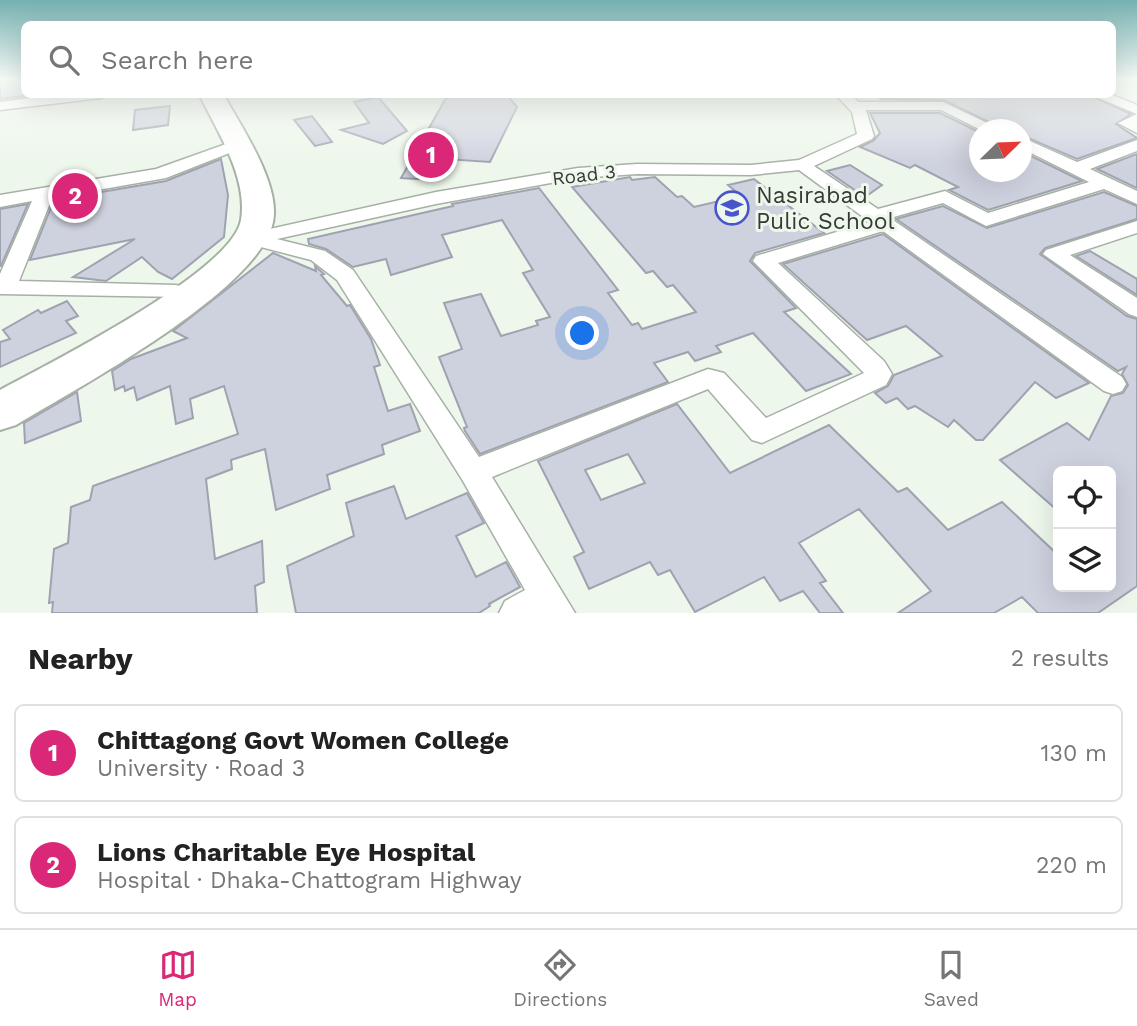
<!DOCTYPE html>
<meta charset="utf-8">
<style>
:root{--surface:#fff;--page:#f6f6f6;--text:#222;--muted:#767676;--line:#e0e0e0;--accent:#db2777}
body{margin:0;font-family:"Work Sans",sans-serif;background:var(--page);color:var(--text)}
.controls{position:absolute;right:21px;bottom:21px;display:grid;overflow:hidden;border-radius:10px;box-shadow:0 7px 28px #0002}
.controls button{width:63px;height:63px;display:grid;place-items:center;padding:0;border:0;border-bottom:2px solid var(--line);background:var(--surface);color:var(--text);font:35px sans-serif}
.compass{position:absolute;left:969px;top:119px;width:63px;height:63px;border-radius:50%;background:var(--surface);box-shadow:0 7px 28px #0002;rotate:67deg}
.you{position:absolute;left:583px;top:334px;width:24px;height:24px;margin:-18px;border:5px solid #fff;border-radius:50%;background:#1a73e8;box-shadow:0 0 0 10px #1a73e833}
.badge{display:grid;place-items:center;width:46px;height:46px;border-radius:50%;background:var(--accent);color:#fff;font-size:23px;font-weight:700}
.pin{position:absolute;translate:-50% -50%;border:4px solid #fff;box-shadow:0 2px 7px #0006}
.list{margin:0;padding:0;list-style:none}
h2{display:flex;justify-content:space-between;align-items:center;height:91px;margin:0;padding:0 28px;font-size:30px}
h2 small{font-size:23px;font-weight:400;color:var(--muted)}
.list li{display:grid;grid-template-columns:46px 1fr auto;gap:21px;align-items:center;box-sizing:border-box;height:98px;margin:0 14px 14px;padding:0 14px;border:2px solid var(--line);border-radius:10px}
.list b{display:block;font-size:26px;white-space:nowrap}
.list p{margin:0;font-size:23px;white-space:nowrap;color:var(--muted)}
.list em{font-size:23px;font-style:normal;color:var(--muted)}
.icon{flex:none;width:38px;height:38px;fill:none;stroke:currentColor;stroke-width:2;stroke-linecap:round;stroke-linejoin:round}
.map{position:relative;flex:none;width:1137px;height:613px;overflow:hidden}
.search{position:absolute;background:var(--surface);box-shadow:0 7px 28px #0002;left:21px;right:21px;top:21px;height:77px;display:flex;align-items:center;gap:18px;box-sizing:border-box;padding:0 24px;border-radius:10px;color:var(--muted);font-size:26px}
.sheet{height:315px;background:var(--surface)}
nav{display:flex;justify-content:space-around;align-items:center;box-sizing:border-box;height:98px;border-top:2px solid var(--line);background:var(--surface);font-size:19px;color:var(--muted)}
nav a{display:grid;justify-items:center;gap:4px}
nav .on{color:var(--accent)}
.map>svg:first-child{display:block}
.building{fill:#ced1de;stroke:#9fa2af;stroke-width:2;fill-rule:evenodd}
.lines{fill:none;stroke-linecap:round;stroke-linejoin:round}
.street-casing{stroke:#a6b0a5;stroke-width:3}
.highway-casing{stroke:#a6b0a5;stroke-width:4}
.street{fill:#fff;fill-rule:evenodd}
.highway{fill:#fff;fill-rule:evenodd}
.labels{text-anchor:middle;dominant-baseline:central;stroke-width:6;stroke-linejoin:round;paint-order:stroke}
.far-street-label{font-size:19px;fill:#363a35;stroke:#eef7ec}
.poi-label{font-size:23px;fill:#363a35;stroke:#eef7ec;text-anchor:start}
</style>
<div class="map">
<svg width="1137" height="613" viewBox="0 0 1137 613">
<rect width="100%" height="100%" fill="#eef7ec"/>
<!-- building -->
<g class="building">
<polygon points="0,80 24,80 24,96 0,99"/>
<polygon points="465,94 507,95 517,107 490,162 446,159 435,180 401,178 446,98"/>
<polygon points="872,94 1087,94 1131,114 1116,124 1137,138 1077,159 1021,135 1021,130 1005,130 944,100 882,99"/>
<polygon points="378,97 407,131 383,144 341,130 369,123 354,102"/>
<polygon points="170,106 168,125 133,130 135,110"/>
<polygon points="870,113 940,113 979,132 979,172 1021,172 1021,151 1082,181 988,210 949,190 958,187 915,165 910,168 860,147 873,141 880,133"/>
<polygon points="312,116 332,142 315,146 294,120"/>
<polygon points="1137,154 1137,188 1097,169"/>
<polygon points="221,159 228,195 224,237 172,279 158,272 142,257 106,281 73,277 135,239 30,260 54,200 166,181"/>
<polygon points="850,165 882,185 865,197 827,171"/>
<polygon points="630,177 632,180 655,177 677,197 682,196 694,207 741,196 728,185 754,179 824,233 755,253 750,261 796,308 784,312 851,374 806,391 753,333 716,346 721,352 695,361 688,352 654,363 668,382 480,454 465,431 464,428 467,427 439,357 462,349 444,303 481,294 501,336 538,325 536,321 550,317 523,273 533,270 502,220 442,235 452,257 391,275 386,259 353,267 326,249 309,244 308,239 453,206 452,204 539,188 618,290 608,293 632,325 638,323 642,329 696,312 673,285 667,287 653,271 646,273 572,187"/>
<path d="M1104,192l33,14v13l-92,29 -5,6 87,62 10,3v267l-39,27h-60l-16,-16 -28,16h-96l33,-22 -72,-82 -60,34 27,38 -6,2 23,30h-23l-17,-22 -23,10 -16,-24 -69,35 -25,-42 -12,5 -8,-13 -61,27 -15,-32 10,-5 -46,-91 139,-57 53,69 99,-48 69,67 9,-4 41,42 54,-28 56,53v32h53v-116h-53v40l-58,-51 67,-37 22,17 22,-44 12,-3 5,-8 -6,-11 4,-7 -8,4 -222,-152 47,-13 44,22zM628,454l17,29 -44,17 -16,-30z"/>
<polygon points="28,204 1,266 0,266 0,209"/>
<polygon points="883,234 1089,383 1056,398 1035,382 983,440 976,440 954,420 948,427 915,406 908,409 897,398 886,403 875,393 888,386 894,375 942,356 906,326 867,340 783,264"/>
<polygon points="1090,251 1137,279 1137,295 1076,256"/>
<polygon points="273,253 316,271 315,266 324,274 321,275 347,306 350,305 371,339 380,365 374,367 388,411 410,404 420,431 382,445 384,454 327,475 330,489 276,510 265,449 231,460 232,469 206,479 215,559 262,541 264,582 255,586 257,613 52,613 53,602 49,603 54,549 68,543 71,507 90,500 93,486 238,434 224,386 190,399 193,418 176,424 170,386 137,400 134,387 125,391 124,386 115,390 112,371 131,359 187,338 173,331"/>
<polygon points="67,301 78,316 66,321 76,333 0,367 0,342 10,339 3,330 38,310 41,313"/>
<polygon points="77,392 81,421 25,443 24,423"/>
<polygon points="394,486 406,519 467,493 484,523 456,536 476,577 506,562 520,587 489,604 490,606 479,613 296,613 287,566 354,536 346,503"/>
</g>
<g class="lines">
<defs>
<g id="street">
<polygon points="60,94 108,94 101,98 0,110 0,102"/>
<path d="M835,94h16l7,8h85l59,28h-21l-40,-20h-75l8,26 -2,3 -58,27 64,43 67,-18 43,22 101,-31 -68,-34v-11l56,25 60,-22v11l-47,18 47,22v13l-33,-15 -118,37 -43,-23 -53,15 232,159 4,7 -4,7 -9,3 -9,-3 -221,-160 -105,32 106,98 8,13 -6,11 -124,58 -10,-3 -44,-51 -216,88 83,136h-76l6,-12 20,-11 -62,-109 -126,-201 -26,-20 -66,-17 -3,-4 10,-6 184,-41 142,-24 59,-4 114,1 48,-5 58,-26 -5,-22zM799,170l71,52 -114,34 -3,5 111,112 -98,45 -42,-45 -16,-4 -229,88 -126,-187 -28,-19 -48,-12 159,-35 142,-26 59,-4 114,1z"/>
<polygon points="1089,94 1110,94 1137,105 1137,133 1118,123 1137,114"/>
<polygon points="226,144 232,146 232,152 166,178 52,198 19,281 176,285 184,287 187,292 184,297 0,294 0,274 32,201 0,207 0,195 156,169"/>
<polygon points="1137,221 1137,233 1070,255 1137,298 1137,317 1129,314 1043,254 1046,250"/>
</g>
<path id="highway" d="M199,94h24c18,32 58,91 50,128 -14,69 -197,167 -257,203l-16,5v-40c48,-26 232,-118 241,-170 7,-43 -24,-89 -42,-126z"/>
</defs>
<!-- street casing -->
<use href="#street" class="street-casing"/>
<!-- highway casing -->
<use href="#highway" class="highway-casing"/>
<!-- street -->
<use href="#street" class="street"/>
<!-- highway -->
<use href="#highway" class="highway"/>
</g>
<!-- sky -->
<linearGradient id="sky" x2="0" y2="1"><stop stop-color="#75b0b0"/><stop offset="0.48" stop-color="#f7fbf6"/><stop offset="1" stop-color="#f7fbf6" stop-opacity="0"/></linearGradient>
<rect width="1137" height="166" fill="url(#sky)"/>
<!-- icons -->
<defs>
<symbol id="school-ring" viewBox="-11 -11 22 22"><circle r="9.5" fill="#eef7ec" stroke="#4955ca" stroke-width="1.5"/><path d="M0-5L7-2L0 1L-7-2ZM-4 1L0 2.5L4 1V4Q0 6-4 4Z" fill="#4955ca"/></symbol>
</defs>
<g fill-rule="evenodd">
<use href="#school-ring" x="713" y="189" width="38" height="38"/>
</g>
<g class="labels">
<!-- far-street labels -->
<g class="far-street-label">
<text transform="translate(584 175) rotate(-7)">Road 3</text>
</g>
<!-- poi labels -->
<g class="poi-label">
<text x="756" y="195">Nasirabad<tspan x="756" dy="26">Pulic School</tspan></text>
</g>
</g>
</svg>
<div class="controls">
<button><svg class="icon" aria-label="locate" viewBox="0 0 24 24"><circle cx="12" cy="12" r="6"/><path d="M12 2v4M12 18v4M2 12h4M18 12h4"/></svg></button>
<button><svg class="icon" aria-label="layers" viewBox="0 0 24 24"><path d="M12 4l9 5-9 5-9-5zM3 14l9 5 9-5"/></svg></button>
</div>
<svg class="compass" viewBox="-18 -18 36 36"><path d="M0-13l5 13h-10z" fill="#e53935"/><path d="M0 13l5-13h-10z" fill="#767676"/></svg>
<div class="you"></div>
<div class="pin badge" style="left:431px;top:155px">1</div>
<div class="pin badge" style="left:75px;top:196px">2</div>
<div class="search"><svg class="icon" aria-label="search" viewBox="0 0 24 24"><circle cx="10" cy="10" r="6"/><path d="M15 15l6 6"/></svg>Search here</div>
</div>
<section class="sheet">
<h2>Nearby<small>2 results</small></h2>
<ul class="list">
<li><span class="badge">1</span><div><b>Chittagong Govt Women College</b><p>University · Road 3</p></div><em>130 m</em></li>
<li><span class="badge">2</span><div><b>Lions Charitable Eye Hospital</b><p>Hospital · Dhaka-Chattogram Highway</p></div><em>220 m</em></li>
</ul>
</section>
<nav>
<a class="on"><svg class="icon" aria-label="map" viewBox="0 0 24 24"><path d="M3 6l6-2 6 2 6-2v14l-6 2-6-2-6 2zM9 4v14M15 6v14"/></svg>Map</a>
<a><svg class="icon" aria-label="directions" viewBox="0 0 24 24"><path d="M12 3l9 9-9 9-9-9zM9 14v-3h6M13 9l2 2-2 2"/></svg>Directions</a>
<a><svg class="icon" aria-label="saved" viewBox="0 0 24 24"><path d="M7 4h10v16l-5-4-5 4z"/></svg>Saved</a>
</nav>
